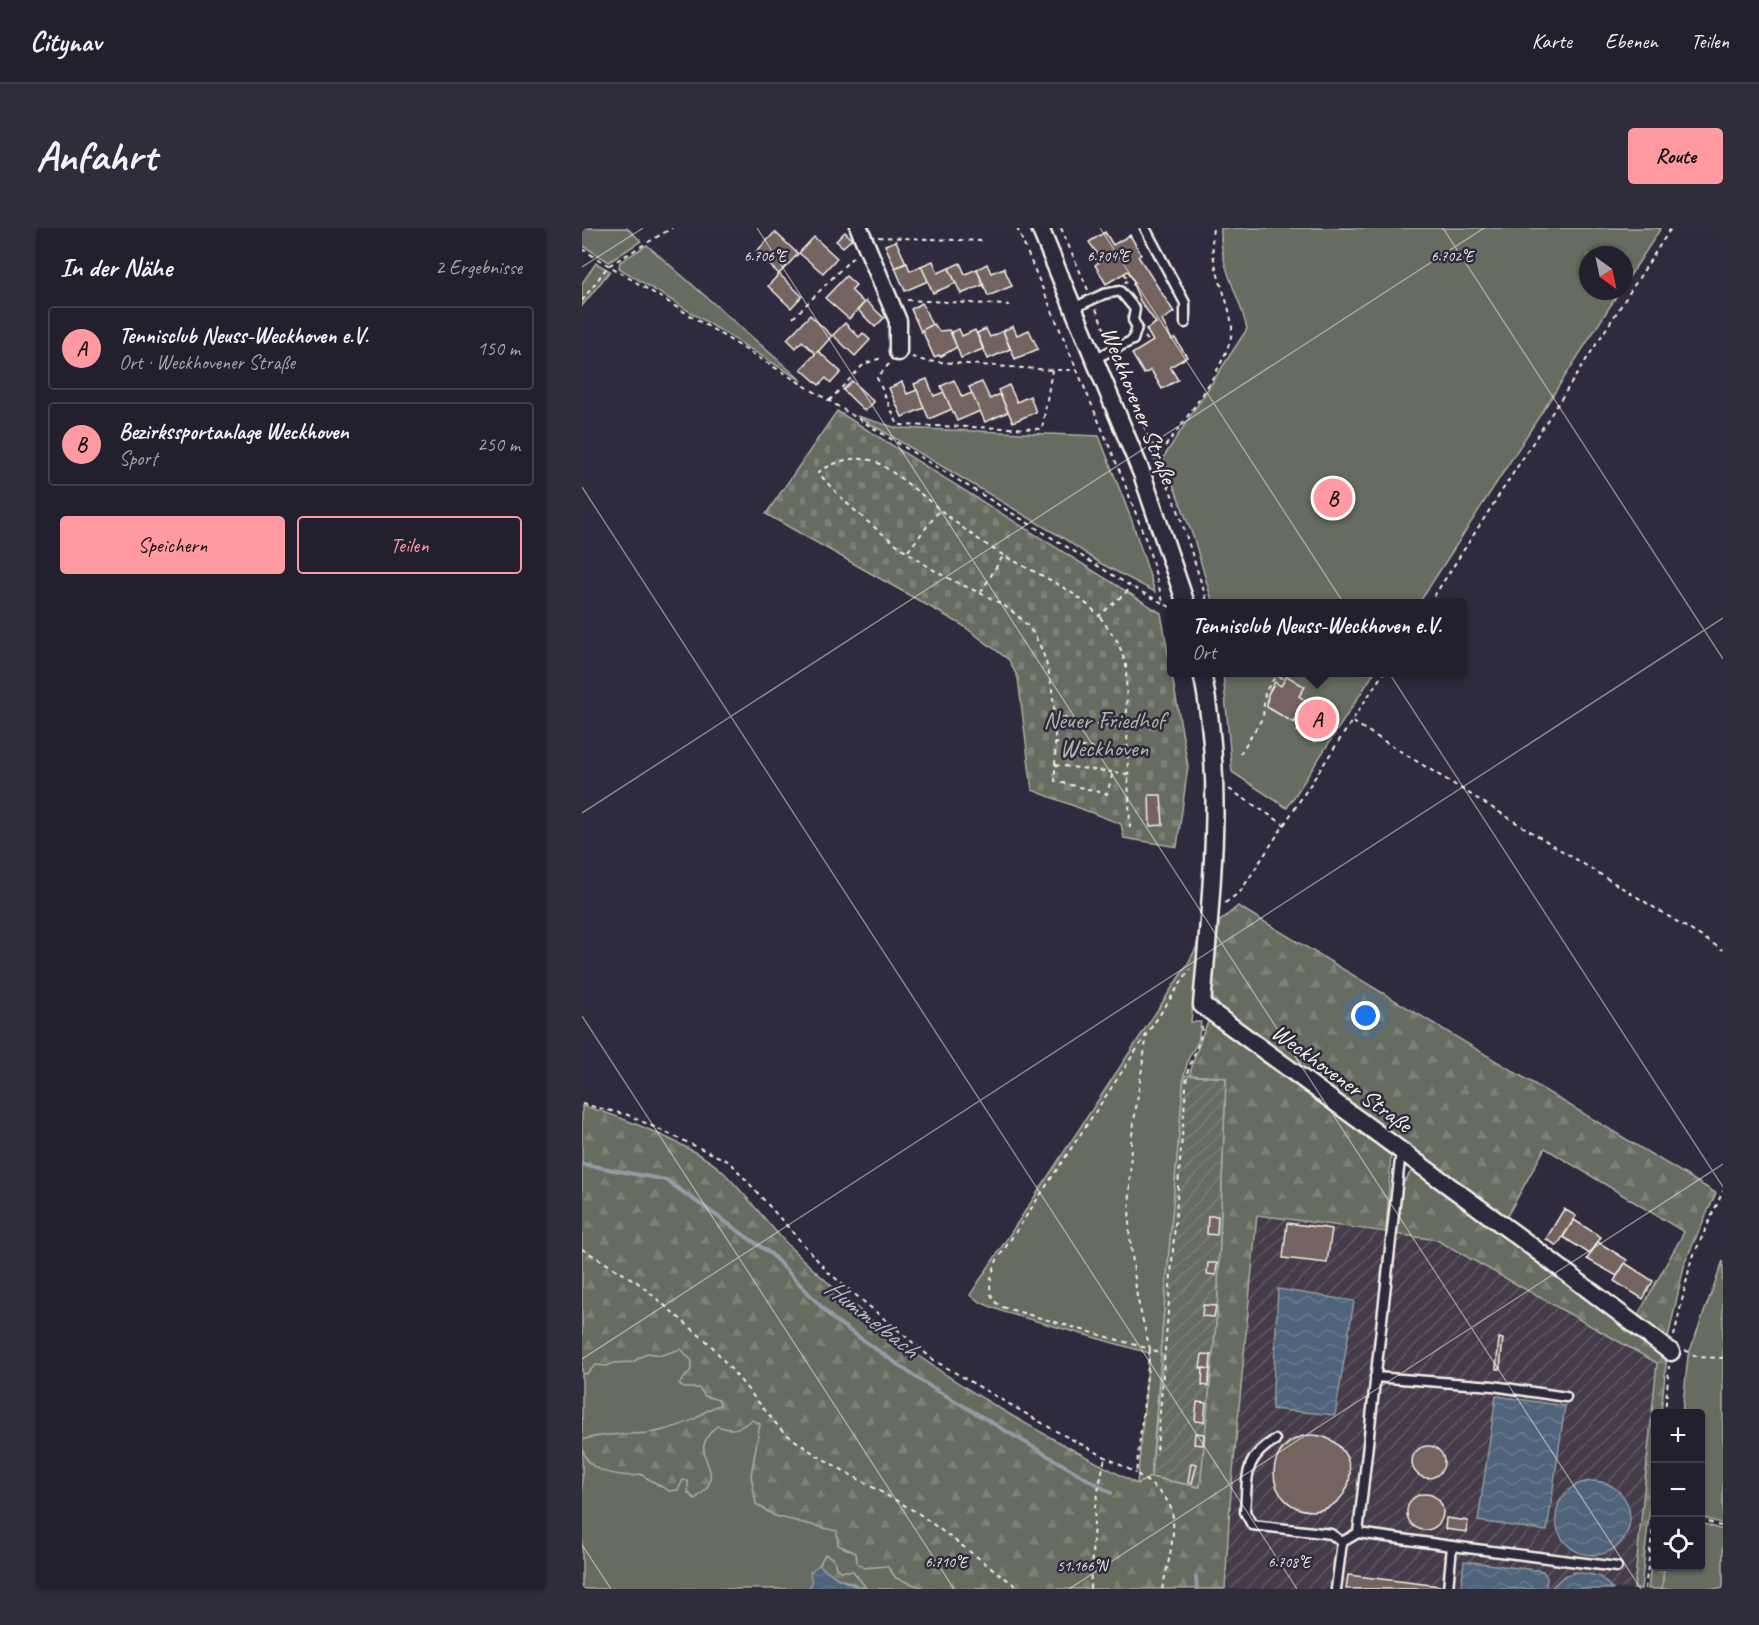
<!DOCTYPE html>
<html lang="de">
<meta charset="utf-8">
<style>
:root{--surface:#23202e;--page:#2f2d3a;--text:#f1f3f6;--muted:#a3a3aa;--line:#403e4a;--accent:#ff9aa2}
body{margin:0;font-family:Caveat,sans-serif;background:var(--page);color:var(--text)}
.controls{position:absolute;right:18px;bottom:18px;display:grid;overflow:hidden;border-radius:6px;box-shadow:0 2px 4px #0004}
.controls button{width:54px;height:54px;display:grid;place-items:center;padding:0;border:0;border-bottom:2px solid var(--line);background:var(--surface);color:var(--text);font:30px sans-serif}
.compass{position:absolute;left:997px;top:18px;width:54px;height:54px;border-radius:50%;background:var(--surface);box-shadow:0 2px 4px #0004;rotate:147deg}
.you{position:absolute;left:784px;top:788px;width:21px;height:21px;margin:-15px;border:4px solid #fff;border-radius:50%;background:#1a73e8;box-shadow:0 0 0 9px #1a73e833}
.badge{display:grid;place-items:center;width:39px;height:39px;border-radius:50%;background:var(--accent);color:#111;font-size:20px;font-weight:700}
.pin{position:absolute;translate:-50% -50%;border:3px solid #fff;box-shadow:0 2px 6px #0006}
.popup{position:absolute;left:585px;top:371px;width:300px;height:78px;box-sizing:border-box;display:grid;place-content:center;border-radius:6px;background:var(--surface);filter:drop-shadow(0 2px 4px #0005);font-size:20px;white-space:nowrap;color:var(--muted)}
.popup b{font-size:22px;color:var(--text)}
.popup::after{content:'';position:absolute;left:50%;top:100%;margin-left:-12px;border:12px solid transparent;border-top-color:var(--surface)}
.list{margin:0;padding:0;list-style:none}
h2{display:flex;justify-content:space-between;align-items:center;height:78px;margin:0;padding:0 24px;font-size:26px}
h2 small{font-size:20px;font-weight:400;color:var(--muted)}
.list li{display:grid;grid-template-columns:39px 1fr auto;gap:18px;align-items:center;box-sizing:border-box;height:84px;margin:0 12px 12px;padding:0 12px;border:2px solid var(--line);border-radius:6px}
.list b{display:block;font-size:22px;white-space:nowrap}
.list p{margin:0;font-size:20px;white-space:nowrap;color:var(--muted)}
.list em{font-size:20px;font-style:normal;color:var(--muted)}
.actions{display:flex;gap:12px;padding:18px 24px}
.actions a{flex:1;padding:14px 0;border:2px solid var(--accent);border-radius:6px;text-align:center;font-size:21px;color:var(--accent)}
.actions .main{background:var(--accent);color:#111}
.icon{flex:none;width:33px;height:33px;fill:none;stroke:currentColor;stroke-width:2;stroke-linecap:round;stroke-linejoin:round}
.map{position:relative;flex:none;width:1141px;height:1361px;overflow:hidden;border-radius:6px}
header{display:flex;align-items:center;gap:36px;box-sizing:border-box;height:84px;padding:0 30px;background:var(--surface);border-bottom:2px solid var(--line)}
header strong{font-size:28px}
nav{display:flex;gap:33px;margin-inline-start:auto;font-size:21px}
.intro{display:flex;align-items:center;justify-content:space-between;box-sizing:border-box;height:144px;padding:0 36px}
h1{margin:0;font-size:42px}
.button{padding:15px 27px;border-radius:6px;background:var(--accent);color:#111;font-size:21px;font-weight:700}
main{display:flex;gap:36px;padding:0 36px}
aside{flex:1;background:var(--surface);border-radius:6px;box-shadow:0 2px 4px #0004}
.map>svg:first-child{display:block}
.industrial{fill:url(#industrial-furrows)}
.green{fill:#666c5f;stroke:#adaea4;stroke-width:1.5}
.forest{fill:url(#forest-firs);stroke:#adaea4;stroke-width:1.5}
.cemetery{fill:url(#cemetery-stones);stroke:#adaea4;stroke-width:1.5}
.garden{fill:url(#garden-furrows);stroke:#adaea4;stroke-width:1.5}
.water{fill:url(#water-waves);stroke:#919ca6;stroke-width:1.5}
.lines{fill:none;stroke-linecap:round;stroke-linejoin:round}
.stream{stroke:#919ca6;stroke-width:4}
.building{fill:#746461;stroke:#f4f1e8;stroke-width:1.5}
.service-casing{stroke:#f4f1e8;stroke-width:13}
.minor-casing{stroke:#f4f1e8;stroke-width:21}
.path{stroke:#f4f1e8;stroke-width:2;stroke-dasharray:4.5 4.5;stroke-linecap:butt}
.service{stroke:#2f2a3d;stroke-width:8}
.minor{stroke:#2f2a3d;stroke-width:16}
.ticks{fill:none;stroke:#f4f1e8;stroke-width:1.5;stroke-opacity:0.45}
.labels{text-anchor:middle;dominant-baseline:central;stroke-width:5;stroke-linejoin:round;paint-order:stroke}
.street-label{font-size:24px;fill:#f4f1e8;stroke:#2f2a3d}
.park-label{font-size:24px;fill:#b4b5aa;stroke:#2f2a3d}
.water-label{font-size:26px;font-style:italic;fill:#b2b8bc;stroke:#2f2a3d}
.ticks-label{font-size:15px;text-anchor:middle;fill:#f4f1e8;stroke:#2f2a3d;stroke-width:5;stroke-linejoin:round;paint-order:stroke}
</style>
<header>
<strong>Citynav</strong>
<nav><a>Karte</a><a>Ebenen</a><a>Teilen</a></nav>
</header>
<div class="intro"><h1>Anfahrt</h1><a class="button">Route</a></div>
<main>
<aside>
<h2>In der Nähe<small>2 Ergebnisse</small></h2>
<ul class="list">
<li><span class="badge">A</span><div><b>Tennisclub Neuss-Weckhoven e.V.</b><p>Ort · Weckhovener Straße</p></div><em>150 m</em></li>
<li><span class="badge">B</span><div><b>Bezirkssportanlage Weckhoven</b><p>Sport</p></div><em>250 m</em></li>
</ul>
<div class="actions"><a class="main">Speichern</a><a>Teilen</a></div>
</aside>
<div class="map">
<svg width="1141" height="1361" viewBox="0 0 1141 1361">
<defs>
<pattern id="industrial-furrows" width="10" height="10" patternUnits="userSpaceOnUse" patternTransform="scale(1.5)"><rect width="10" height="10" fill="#443b48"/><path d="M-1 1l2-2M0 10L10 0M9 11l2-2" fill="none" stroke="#605862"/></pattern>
<pattern id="forest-firs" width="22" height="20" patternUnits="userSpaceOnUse" patternTransform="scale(1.5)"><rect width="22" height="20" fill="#666c5f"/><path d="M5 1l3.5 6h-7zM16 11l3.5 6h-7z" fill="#7c8176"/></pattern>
<pattern id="cemetery-stones" width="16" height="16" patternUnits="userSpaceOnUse" patternTransform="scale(1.5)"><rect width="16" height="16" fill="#666c5f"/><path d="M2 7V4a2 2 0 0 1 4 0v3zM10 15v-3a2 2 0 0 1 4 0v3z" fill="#7c8176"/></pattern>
<pattern id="garden-furrows" width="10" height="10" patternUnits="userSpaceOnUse" patternTransform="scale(1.5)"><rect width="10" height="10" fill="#666c5f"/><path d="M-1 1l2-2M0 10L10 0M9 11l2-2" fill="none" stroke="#7c8176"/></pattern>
<pattern id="water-waves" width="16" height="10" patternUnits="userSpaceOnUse" patternTransform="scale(1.5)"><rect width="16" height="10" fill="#4f637a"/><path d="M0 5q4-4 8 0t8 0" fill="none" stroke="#697a8d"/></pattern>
</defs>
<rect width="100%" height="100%" fill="#2f2a3d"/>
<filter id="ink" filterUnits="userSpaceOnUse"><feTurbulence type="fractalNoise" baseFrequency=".0167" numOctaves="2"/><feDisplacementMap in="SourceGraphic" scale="12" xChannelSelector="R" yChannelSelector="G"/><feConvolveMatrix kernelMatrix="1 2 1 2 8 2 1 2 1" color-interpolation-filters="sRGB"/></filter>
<g filter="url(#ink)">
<!-- industrial -->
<polygon class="industrial" points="675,987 855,1012 1076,1135 1052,1361 643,1361 648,1276"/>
<!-- green -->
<g class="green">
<polygon points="0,0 45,0 59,13 27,34 0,17"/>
<path d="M639,0h440l-37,57v-30h-36v36h32l-201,312 -206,1 -19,-65 -31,-81 84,-129c-8,-37 -28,-61 -26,-101z"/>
<polygon points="65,17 220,153 37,40 38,34"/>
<polygon points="14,35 28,43 0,78 0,55"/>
<polygon points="275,188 315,200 517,208 550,293 573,364 518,335 481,310"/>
<polygon points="641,445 792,445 705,580 650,544"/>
<polygon points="620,697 609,794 619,794 616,814 607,829 602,847 569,1249 555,1256 567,1125 422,1084 400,1075 388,1067 605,737 614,720"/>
<polygon points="0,1014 461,1361 0,1361"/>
<polygon points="1141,1033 1141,1296 1119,1289 1118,1186 1100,1185 1106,1128"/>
<polygon points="1119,1295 1141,1302 1141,1361 1080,1361 1082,1339 1118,1338"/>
</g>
<!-- forest -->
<g class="forest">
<polygon points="656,678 1134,965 1103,1034 1086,1110 1056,1087 1102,1004 963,920 923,992 643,785 629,767 637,694"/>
<path d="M627,793l179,128 3,7 -5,76 -129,-17 -27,289 -5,85h-299l-30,-11 -9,-12 -23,2 -7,-5 -1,-10 -18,-8 -1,-14 -62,-15 -19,-12 -5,-29 9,-51 -8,-4c-14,10 -19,11 -35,6 -30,26 2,38 -9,60 -2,5 -8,9 -13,13l-7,-6v-12l-5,-1 -5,10 -9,1 -29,-17c-6,4 -12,1 -19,1 -23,-3 -39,-10 -39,-35 26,-9 51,-3 78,-9 11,-3 27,-7 36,-13 9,-6 13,-10 24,-13l-1,-5 -14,-4 -6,-8h-15l-5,-4 12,-14 1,-9 -11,-12 -19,6 -15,-2 -14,9 -19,1 -7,3 -11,-1 -10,9 -4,-1v-267c35,8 114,41 140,65 24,23 44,51 67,75 23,23 49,46 74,67 83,70 179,121 274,171l14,-7 48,10 18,-174 9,-235 -36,-3c1,-8 14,-48 19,-54z"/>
<polygon points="830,942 838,942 1085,1127 1079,1185 1074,1186 1073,1233 1059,1361 1052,1361 1075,1135 855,1012 814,1006 820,957"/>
<polygon points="1073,1305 1074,1338 1082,1339 1080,1361 1066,1361"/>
<polygon points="243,1326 252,1331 254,1340 259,1343 271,1343 285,1361 255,1350 237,1337"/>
</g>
<!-- cemetery -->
<polygon class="cemetery" points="255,183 579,385 606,538 595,619 542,610 539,596 450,562 436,450 427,432 380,397 184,286"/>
<!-- garden -->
<polygon class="garden" points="602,847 644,850 635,1085 618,1259 569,1249 581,1127 578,1127"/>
<!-- water -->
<g class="water">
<polygon points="696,1061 772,1073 753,1187 690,1181"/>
<polygon points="914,1168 983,1178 965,1303 896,1293"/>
<circle cx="1011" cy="1290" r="37"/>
<polygon points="882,1333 961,1343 965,1350 964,1361 879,1361"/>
<polygon points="237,1337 255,1350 279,1361 226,1361 230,1355 228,1344"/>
<polygon points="993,1344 1017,1348 1031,1361 968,1361 982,1348"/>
</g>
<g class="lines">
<!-- stream -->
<g class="stream">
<polyline points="0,936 84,952 189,1026 251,1091 341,1154 529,1265"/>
<polyline points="614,1349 615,1361"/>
</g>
</g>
<!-- building -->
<g class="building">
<polygon points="193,4 216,26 197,46 174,24"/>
<polygon points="263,4 270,11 261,19 254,13"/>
<polygon points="523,4 531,17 548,7 559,26 556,28 592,84 580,92 590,112 593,110 605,129 588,139 596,152 580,161 569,142 562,146 550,126 571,113 564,101 574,95 558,73 551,56 553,55 546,43 524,56 513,37 520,32 507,14"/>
<polygon points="232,9 255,30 241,45 217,25"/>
<polygon points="314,13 324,35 313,40 303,17"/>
<polygon points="351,33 356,45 367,40 374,55 351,65 339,38"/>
<polygon points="325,35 328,43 339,38 346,53 323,63 313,40"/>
<polygon points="378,35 383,46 395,41 401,57 379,66 367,40"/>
<polygon points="405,36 409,45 422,40 430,58 406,68 395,41"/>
<polygon points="197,46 220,68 209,80 186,58"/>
<polygon points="264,48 274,57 269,62 282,75 267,91 243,70"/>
<polygon points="284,73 302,90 293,99 276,82"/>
<polygon points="340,75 350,97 339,104 329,81"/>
<polygon points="228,87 250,108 234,126 220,113 214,120 205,111"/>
<polygon points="263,95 277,109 281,105 288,112 273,128 251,107"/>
<polygon points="352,96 357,103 367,102 375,119 358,129 357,127 352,129 340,102"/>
<polygon points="431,98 435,107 447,102 456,121 433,131 421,103"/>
<polygon points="377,101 380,108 393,102 401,121 379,130 369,104"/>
<polygon points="404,101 408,109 421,103 428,121 406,131 395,105"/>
<polygon points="236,123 259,144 249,155 244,150 237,157 219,141"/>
<polygon points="345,151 352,168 362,164 370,181 347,191 332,156"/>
<polygon points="372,152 380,169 390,165 398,183 375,193 359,158"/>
<polygon points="270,153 292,174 283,183 261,162"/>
<polygon points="320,154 325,166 335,162 342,180 320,189 307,160"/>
<polygon points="400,154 408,171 418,166 426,184 403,194 387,159"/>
<polygon points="427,157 435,174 448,168 454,184 431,194 416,162"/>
<polygon points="705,448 723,459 717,468 725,474 712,495 685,479 686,466 693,454 699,458"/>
<polygon points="725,474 731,477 719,497 713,493"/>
<polygon points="733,474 750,485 733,514 715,503"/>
<polygon points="567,567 579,567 581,597 568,598"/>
<polygon points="982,981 994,988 975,1018 964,1011"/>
<polygon points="626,988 636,988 635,1007 625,1006"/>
<polygon points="992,992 1019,1009 1008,1026 981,1009"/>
<polygon points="705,995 750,1001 745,1035 701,1030"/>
<polygon points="1016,1014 1045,1032 1035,1048 1005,1031"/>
<polygon points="626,1035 635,1035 634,1047 625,1046"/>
<polygon points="1043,1035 1071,1053 1061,1071 1032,1053"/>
<polygon points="621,1077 634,1078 632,1089 620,1088"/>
<polygon points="917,1110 921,1111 918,1141 914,1141"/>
<polygon points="620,1126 629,1127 628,1141 618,1140"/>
<polygon points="621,1140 628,1141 626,1158 620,1157"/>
<polygon points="615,1174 624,1175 622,1194 613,1193"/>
<polygon points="613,1205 622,1206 621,1217 612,1216"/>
<circle cx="730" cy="1245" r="38"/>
<circle cx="846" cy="1234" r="16"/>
<polygon points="609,1235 615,1236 610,1255 606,1254"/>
<circle cx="843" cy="1284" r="18"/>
<polygon points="864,1290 886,1293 885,1304 863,1301"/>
<polygon points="766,1347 858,1358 858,1361 764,1361"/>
</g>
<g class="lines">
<defs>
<g id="service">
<polyline points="563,0 603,75 603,95"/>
<polyline points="491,80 522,66 538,63 553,81 551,92 555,99 551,112 512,131"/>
<polyline points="793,1149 911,1158 984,1169"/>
<path d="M693,1212c-33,19 -27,38 -30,72l7,13 79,9 11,8"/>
<polyline points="776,1305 870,1318 866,1361"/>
<polyline points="870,1318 1035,1339"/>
<polyline points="754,1361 760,1314 776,1305 819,923"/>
</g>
<g id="minor">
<polyline points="277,0 316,93 316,124"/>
<polyline points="458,0 560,246 604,376"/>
<path d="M620,444c23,112 9,221 0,333l321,235 148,112"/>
</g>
</defs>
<!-- service casing -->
<use href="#service" class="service-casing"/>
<!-- minor casing -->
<use href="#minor" class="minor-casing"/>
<!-- path -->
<g class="path">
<polyline points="435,0 539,246 566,318 581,374"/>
<polyline points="479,0 506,62"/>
<polyline points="296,9 401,13"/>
<polyline points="0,21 550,359 590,380"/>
<polyline points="542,45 546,51 543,55"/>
<polyline points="325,72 427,77"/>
<polyline points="0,73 26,38 90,0"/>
<polyline points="514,81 527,112"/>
<polyline points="211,90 272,28"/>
<polyline points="563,109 568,115"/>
<polyline points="330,129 343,133 470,142"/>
<polyline points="535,131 596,282 626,376"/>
<polyline points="307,136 295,150 316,197 460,201 470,142 495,142"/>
<polyline points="247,173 282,136 302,129"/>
<path d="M572,232c20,-24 80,-102 78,-133 -4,-36 -24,-60 -19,-99"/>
<polyline points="326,323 357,283"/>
<polyline points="399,364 421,328"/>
<polyline points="847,376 1089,0"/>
<polyline points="518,389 536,414 544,437 546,546"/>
<polyline points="696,444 703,449"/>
<polyline points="471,488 545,501"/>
<polyline points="771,494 1141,722"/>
<polyline points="472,515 545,525"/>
<polyline points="658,526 681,489 683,464 693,449 705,450"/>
<polyline points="473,537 530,544"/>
<polyline points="647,561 703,597"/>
<path d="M548,600l-2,-54 -15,-2 -6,22 -52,-13c0,-42 3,-95 -15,-135 -21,-47 -69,-52 -108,-77 -42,-28 -82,-58 -114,-97 20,-11 34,-17 57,-11 40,24 74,60 115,86 35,23 80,37 109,69l33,-29"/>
<polyline points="643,675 658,664 802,444"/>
<path d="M565,806l-150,226c-6,16 -14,36 5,47l148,42 -13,-52 -8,-68 2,-87 16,-108 43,-65"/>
<polyline points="0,876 46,887 148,934 246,1044 353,1133 472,1202 554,1245"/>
<polyline points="0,1021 55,1054 129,1117 201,1204 234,1227 336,1285 438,1361"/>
<polyline points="1092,1108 1109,1033 1141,963"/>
<polyline points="1103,1122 1116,1129 1141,1130"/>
<polyline points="1083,1186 1087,1138"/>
<path d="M575,1222l30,-375c4,-18 15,-31 15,-51"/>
<polyline points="1118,1291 1141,1299"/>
<polyline points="508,1361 513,1278 523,1229"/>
<path d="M580,1361c5,-21 17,-63 8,-83 -6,-14 -23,-24 -34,-33l14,-124 12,4"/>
<polyline points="1063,1361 1074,1277"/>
</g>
<!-- service -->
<use href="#service" class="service"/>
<!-- minor -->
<use href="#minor" class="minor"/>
</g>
</g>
<!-- ticks -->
<path class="ticks" d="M175,0l884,1361M518,0l623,959M861,0l280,431M0,39l61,-39M0,259l715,1102M0,585l902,-585M0,788l372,573M0,1131l1141,-741M0,1317l29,44M487,1361l654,-425"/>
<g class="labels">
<!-- street labels -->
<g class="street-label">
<text transform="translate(557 177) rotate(68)">Weckhovener Straße</text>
<text transform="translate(760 850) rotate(36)">Weckhovener Straße</text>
</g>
<!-- park labels -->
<g class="park-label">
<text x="522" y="492">Neuer Friedhof<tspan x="522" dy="28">Weckhoven</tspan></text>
</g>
<!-- water labels -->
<g class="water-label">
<text transform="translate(290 1090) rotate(38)">Hummelbach</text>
</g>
</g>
<g class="ticks-label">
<text x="183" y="33">6.706°E</text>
<text x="526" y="33">6.704°E</text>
<text x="870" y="33">6.702°E</text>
<text x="364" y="1339">6.710°E</text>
<text x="707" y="1339">6.708°E</text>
<text x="500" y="1343">51.166°N</text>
</g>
</svg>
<div class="controls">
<button>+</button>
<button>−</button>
<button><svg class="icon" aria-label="locate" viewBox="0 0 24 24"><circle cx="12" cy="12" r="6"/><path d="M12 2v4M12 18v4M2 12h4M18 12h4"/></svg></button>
</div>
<svg class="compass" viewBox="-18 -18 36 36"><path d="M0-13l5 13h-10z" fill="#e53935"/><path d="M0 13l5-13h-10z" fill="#a3a3aa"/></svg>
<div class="you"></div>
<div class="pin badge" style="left:735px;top:491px">A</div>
<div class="popup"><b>Tennisclub Neuss-Weckhoven e.V.</b>Ort</div>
<div class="pin badge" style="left:751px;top:270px">B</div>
</div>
</main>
